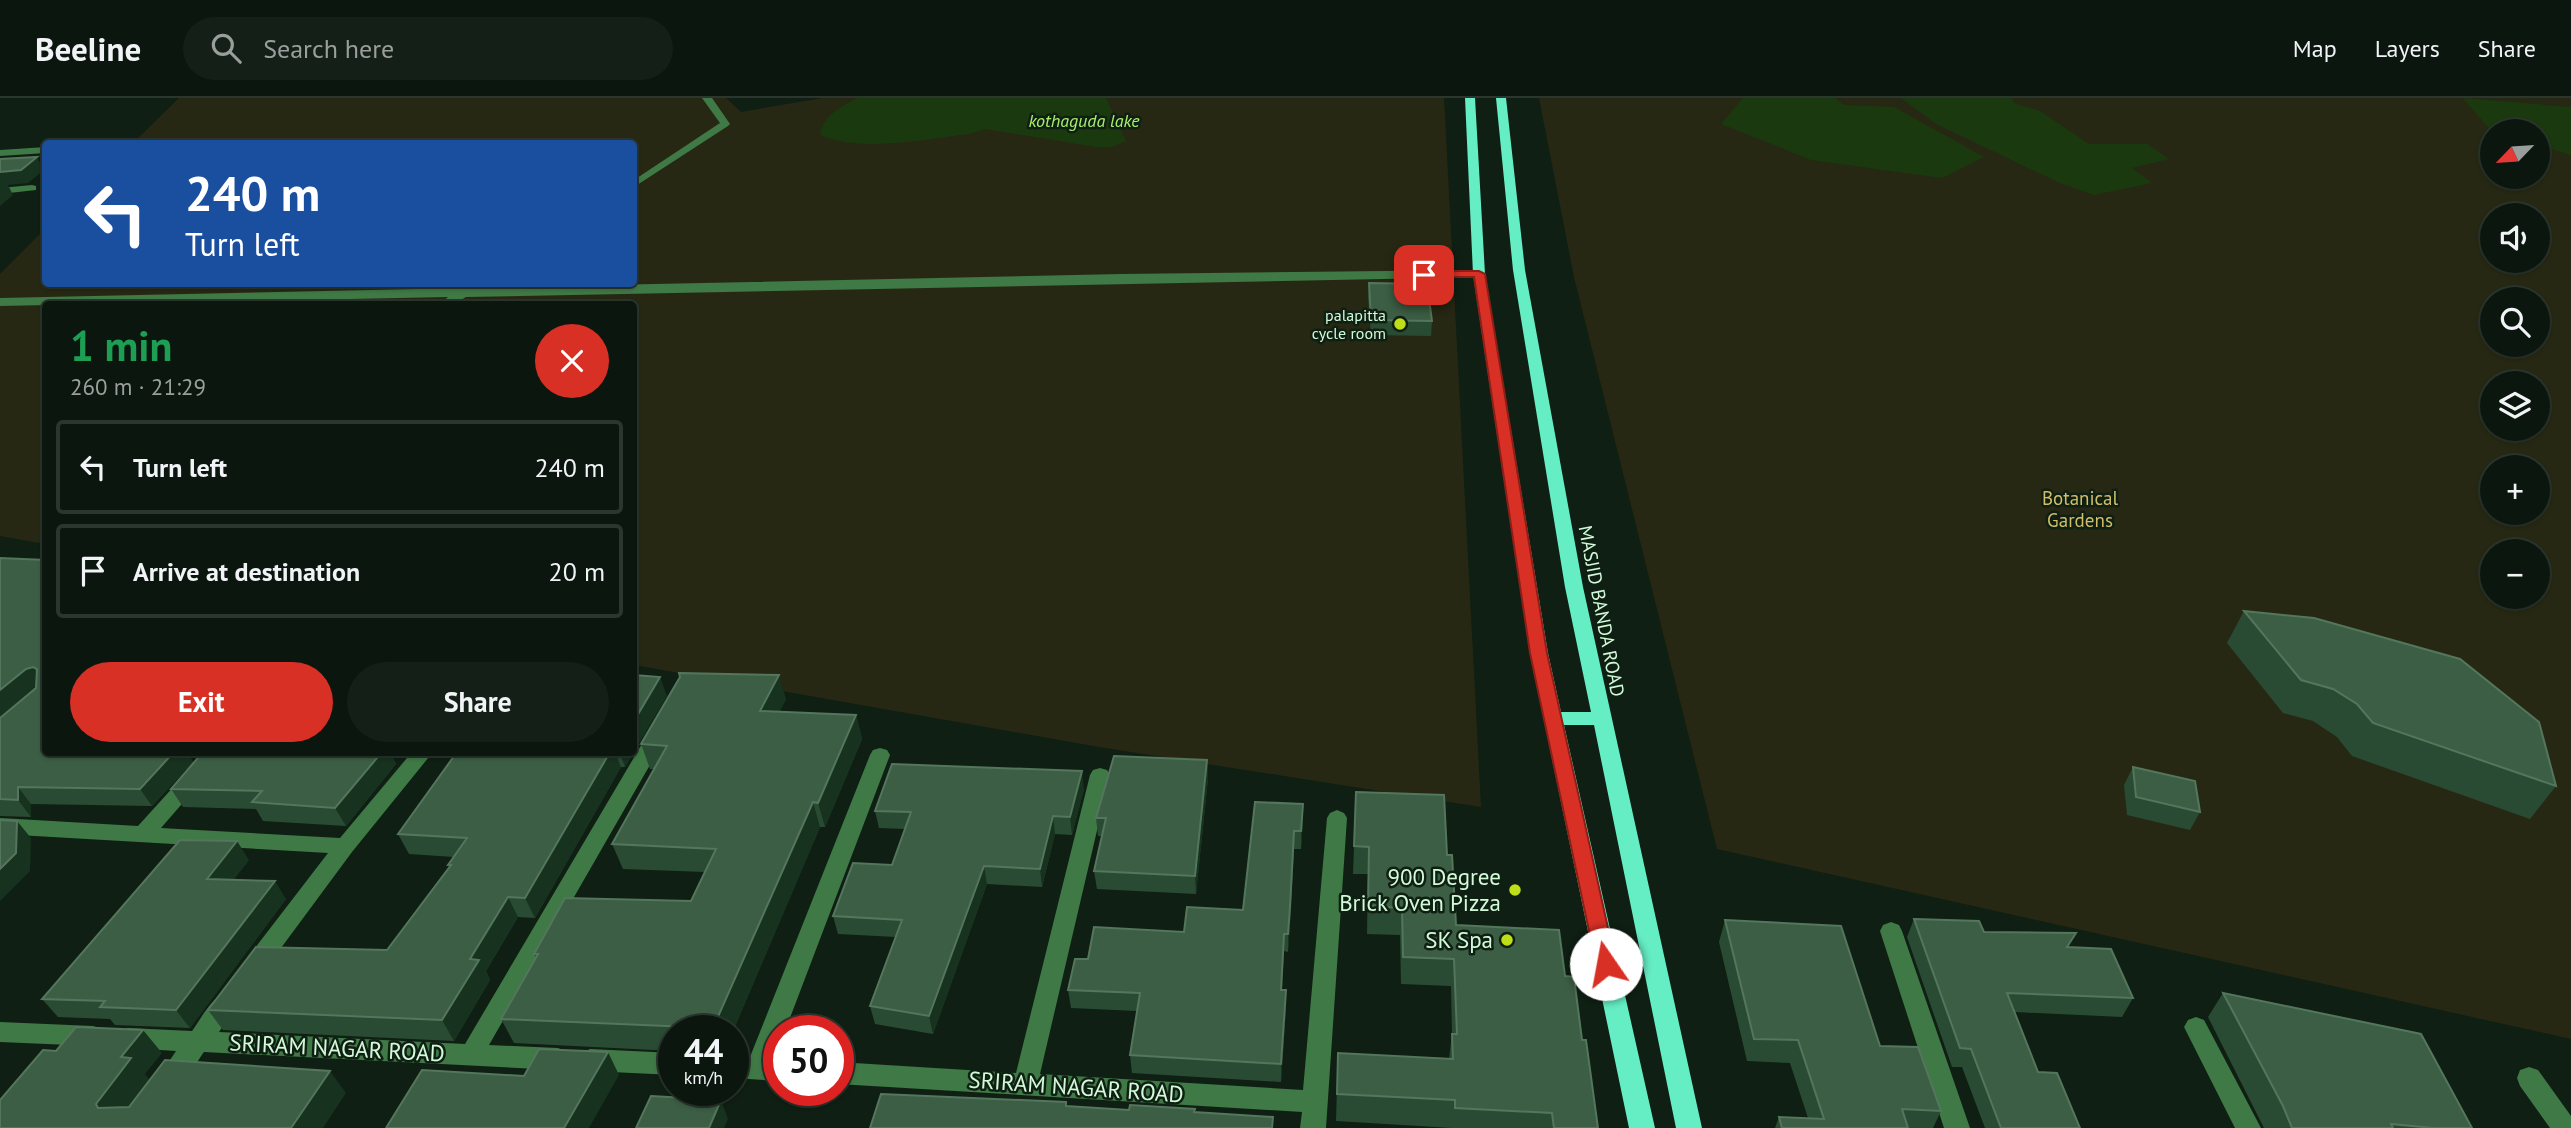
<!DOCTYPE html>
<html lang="en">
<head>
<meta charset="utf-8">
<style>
  :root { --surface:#0b170e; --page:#142017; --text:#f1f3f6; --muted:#9a9f9e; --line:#2b362e; --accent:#d93025 }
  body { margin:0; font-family:"PT Sans",sans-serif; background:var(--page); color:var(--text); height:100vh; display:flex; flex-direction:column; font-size:26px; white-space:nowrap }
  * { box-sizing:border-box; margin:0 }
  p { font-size:23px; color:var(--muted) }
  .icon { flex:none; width:38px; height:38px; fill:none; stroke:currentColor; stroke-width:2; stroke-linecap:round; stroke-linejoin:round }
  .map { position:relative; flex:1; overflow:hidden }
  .drawer { position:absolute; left:42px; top:203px; width:595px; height:455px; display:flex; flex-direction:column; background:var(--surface); border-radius:7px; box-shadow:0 2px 5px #0004,0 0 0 2px var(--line) }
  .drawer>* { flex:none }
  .guide { position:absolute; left:42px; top:42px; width:595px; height:147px; border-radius:7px; box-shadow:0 2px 5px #0004,0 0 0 2px var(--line); background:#1a4fa0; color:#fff; overflow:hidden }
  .needle { width:46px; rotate:245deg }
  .buttons { position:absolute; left:2480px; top:21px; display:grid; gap:14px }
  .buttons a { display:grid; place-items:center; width:70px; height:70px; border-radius:50%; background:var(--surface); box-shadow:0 2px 5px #0004,0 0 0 2px var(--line); font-size:35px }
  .speed { position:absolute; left:658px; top:917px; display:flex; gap:14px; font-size:35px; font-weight:700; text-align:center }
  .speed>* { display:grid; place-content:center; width:91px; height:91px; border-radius:50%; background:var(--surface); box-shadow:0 2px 5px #0004,0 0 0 2px var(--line); line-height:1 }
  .speed small { font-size:18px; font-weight:400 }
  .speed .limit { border:10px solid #d22; background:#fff; color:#111 }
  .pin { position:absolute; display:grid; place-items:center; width:60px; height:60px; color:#fff; margin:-30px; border-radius:14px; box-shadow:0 4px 10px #0006 }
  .me { position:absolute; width:77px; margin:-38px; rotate:348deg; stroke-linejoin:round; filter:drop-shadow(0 0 5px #0008) }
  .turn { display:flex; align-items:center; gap:24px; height:147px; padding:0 28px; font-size:32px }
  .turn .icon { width:91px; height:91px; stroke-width:2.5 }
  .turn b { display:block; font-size:49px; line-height:60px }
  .round { display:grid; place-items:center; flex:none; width:74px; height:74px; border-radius:37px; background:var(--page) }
  .headline { display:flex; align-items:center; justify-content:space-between; height:119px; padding:0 28px }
  h1 { font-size:42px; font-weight:800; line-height:52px; color:#1e9e55 }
  .action { display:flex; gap:14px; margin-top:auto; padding:14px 28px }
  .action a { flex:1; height:80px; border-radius:42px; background:var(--accent); color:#fff; font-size:28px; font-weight:800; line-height:80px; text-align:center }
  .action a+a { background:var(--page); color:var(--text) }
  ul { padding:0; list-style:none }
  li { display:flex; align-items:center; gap:21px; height:94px; margin:0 14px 10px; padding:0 14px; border:4px solid var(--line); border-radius:7px }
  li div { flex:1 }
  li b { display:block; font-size:26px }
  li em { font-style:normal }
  header { display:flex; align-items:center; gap:42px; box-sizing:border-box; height:98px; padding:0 35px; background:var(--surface); border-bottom:2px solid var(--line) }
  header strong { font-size:33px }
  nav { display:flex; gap:38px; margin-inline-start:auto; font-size:24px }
  .search { width:490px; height:63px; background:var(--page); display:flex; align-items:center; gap:18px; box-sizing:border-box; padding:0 24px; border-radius:38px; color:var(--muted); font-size:26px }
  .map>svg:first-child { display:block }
  .green { fill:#272813; fill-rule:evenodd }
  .water { fill:#1b390e }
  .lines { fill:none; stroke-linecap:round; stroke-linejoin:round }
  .minor { fill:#3f7945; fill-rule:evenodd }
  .major { fill:#65eec4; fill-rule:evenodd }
  .wall { fill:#2a4b33 }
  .shaded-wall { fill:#17321e }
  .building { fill:#3c5e44; stroke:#53765c; stroke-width:2 }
  .route { fill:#d93025; stroke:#8d1f18; stroke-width:2 }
  .poi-dot { fill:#bedf18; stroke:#0f1f13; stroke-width:2.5 }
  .labels { text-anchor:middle; stroke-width:5; stroke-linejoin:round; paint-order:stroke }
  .far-poi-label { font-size:16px; fill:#d2fad9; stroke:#0f1f13; text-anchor:end }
  .far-water-label { font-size:18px; font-style:italic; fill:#a9ef6b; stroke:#0f1f13 }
  .park-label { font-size:19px; fill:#d2be66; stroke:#0f1f13 }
  .street-label { font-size:19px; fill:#d2fad9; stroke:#0f1f13 }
  .near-poi-label { font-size:23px; fill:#d2fad9; stroke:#0f1f13; text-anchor:end }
  .near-street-label { font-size:23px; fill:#d2fad9; stroke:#0f1f13 }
</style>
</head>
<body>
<header>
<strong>Beeline</strong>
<div class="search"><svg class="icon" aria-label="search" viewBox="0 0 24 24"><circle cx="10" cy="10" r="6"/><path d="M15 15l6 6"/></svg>Search here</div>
<nav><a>Map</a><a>Layers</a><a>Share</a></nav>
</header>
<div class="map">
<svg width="2571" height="1030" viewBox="0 0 2571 1030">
  <rect width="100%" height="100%" fill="#0f1f13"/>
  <path class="green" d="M179,0H726L741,14L822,0H1444L1481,709L1099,649L634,567V206H46L45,446L0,438V176L45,131L46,186H634V46L133,45Z
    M1539,0H2571V941L1717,751L1574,179ZM2492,33H2538V79H2492ZM2492,117H2538V163H2492ZM2492,201H2538V247H2492ZM2492,285H2538V331H2492ZM2492,369H2538V415H2492ZM2492,453H2538V499H2492Z"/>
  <path class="water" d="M857,0H1106L1126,43L1112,49H1096L985,31L969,36C924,41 863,55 820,37C823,17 841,9 857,0Z
    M1743,0H1835L1844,7L1894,9L1984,59L1942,80L1811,62L1721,26Z
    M1901,0H2011L2016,6L2040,13L2089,46H2147L2169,61L2132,70L2152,85L2094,97L2060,85L1936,26Z
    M2463,0L2571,9V57L2538,47V33H2491Z"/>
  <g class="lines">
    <path class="minor" d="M702,0H712L730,26L728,28L634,89V82L720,25Z
      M46,49V55L0,58V52Z
      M32,87L36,88V92L0,96V90Z
      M1479,172L1483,173V179L466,199L454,206H440L448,199L0,208V200L1121,176Z
      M656,632L663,634L666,639L489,947L558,950L567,954L570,961L567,968L558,972L204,954C193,969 182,995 161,988L158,980L176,953L128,950L119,947L116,940L119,933L128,930L192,933C203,918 217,888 237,895L241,902L219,934L465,946L649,634Z
      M880,650L887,652L890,657L785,933H779V949L774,961H779V983L733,980V958L750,959L870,657L873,652Z
      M205,654H227L161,730L340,740L412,654H433L352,754L264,873L256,875L248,873L245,866L248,859L328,755L0,736V720L138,728Z
      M1100,670L1107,672L1110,677L1040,976L1303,992L1327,720L1330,715L1337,712L1344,715L1347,720L1326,1030H1300L1302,1014L838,986V964L1016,975L1090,677L1093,672Z
      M1891,824L1899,827L1902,833L1970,1030H1944L1880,833L1883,827Z
      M2196,919L2204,922L2261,1030H2235L2184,929L2188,922Z
      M0,924L93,928L102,931L105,938L102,945L93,948L0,944Z
      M590,951L674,955V977L590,973L581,969L578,962L581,955Z
      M2529,969L2538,972L2571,1018V1030H2550L2520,988L2517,980L2520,972Z"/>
    <path class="major" d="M1465,0H1475L1485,176L1548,555L1561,614H1591L1565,489L1513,172L1496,0H1506L1525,172L1583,489L1702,1030H1676L1594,627H1564L1655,1030H1629L1530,555L1473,176Z"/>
  </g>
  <path class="wall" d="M1369,185L1432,223L1431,238L1371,237L1368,199Z
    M0,460L46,462V654H187L193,664L152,708L31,706V719L0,718V620L36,590L0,620Z
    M2244,513L2556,688L2530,721L2352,658L2337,639L2313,623L2283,615L2227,545Z
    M667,598L625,669H621L535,820L518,819L486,873L490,882L454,943L223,932L208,912L387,852L450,769L448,767L454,759L409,756L398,736L457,654H634Z
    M786,601L779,614L856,617L862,641L825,729H820L733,933H674V953L514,945L501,921L536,860L534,856L691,803L705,774L623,771L612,746L654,671H650L641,646Z
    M203,654H390L396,666L346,728L263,723L256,711L183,709L171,691Z
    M1207,662L1208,680L1196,796L1097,791L1094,773L1102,738H1098L1096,720Z
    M2133,669L2200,714L2190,732L2127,717L2124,687Z
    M1084,691L1072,737L1055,736L1042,789L987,786L933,936L875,926L870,908L896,839L838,836L833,818L892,767L905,731L879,730L875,713Z
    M1356,694L1447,757L1456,827L1565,878L1582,942L1598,1030H1452L1336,1023L1338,955L1449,961L1452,936L1451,888L1401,886L1400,837L1367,836L1368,776H1353Z
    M1255,704L1303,723L1301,751H1294L1290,827L1288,854L1284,853L1282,892L1286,910L1281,984L1132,975L1130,957L1137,913L1071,910L1068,892L1088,861L1184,834L1243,812Z
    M249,762L233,782L286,801L190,930L115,927L110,921L58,919L42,901Z
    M1914,821L2068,849L2133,900L2122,919L2015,914L2038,974L2080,1030H1985L1962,969H1952L1907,839Z
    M1725,822L1880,948L1941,1013L1933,1030H1775L1779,1019L1808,1020L1790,965L1747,963L1719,844Z
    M2223,895L2472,1030H2264L2208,919Z"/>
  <path class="shaded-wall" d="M37,59L44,72L28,85L8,87L13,97L0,108V74Z
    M33,569L45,585L38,587L0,620V592L26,571Z
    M779,577L786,601L768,637L760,613Z
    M660,579L667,598L625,669L619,654H634V623Z
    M856,617L862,641L825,729L818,705Z
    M164,654H187L193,664L152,708L140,691Z
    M382,654H390L396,666L346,728L335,710Z
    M610,654H615L621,669L535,820L525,800Z
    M1207,662L1208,680L1196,796L1195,778Z
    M1082,673L1084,691L1072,737L1070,719Z
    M18,689L31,706V719L18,702Z
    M813,704L820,729L733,933H715L713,930Z
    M1303,706V723L1301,751V733Z
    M1053,718L1055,736L1042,789L1040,771Z
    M17,723L31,740L30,773L0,803V771Z
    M1294,733L1290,827L1288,854V836Z
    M237,743L249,762L219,799L207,781Z
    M984,768L987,786L933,936L929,918Z
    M275,783L286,801L190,930L176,912Z
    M508,799L518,819L486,873L490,882L454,943L442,922L470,861Z
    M1284,836V853L1281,909V892Z
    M1286,892V910L1281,984V966Z
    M143,932L162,955L145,976L150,982L117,1030L98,1010L96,1006L121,959Z
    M608,954L619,977L589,1030H564Z
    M330,973L346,995L323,1030H291Z
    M721,1002L728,1021L724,1030H709Z"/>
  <path class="building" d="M37,59L21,72L0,74V61Z
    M1369,185L1427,186L1432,223L1371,222Z
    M0,460L46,462V469L44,470H46V654H174L140,691L18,689V702L0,701V620L36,590L37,571L33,569L26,571L0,592Z
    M2244,513L2314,520L2460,561L2539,624L2556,688L2373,625L2357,606L2333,591L2301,582Z
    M679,575L779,577L760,613L856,617L818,705L813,704L713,930L501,921L538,856H534L565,800L691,803L716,751L612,746L667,648L641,646L680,579Z
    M634,577L660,579L634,623Z
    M203,654H382L335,710L252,704L262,693L171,691Z
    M457,654H610L525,800L508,799L470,861L479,862L442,922L208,912L256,849L387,852L451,767H448L467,740L398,736Z
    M1114,658L1207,662L1195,778L1094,773L1106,720H1096Z
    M892,666L1082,673L1070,719L1053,718L1040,771L984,768L929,918L870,908L902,822L833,818L853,765L892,767L911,714L875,713Z
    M2133,669L2195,683L2200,714L2136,699Z
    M1356,694L1444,697L1447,757H1452L1456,827L1559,832L1565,878L1574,879L1582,942H1586L1598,1030H1554L1552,1015L1455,1010V1002L1337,996L1338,955L1453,961L1452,936H1457L1454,861L1403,859L1402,810L1368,808L1369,749L1354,748Z
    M1255,704L1303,706L1301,733H1294L1290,809L1288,836H1284L1281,892H1286L1281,966L1130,957L1140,895L1068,892L1075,861H1088L1094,829L1184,834L1187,809L1243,812Z
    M0,722L17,723L16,755L0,771Z
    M180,742L237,743L207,781L275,783L176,912L100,909L105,903L42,901Z
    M1914,821L1979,823L1984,834L2076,835L2067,849L2111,851L2133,900L2007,895L2038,974L2057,975L2080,1030H2001L1971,951L1960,950Z
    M1725,822L1841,828L1880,948L1918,949L1941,1013L1902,1011L1908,1030H1782L1779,1019L1824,1021L1798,942L1754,941Z
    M2223,895L2421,936L2472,1030H2433L2391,1026L2393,1030H2292L2283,1008Z
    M76,929L143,932L121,959L131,960L96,1006L98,1010L129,1009L165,962L330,973L291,1030H0V1002L43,952L56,953Z
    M539,951L608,954L564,1030H386L422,972L524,978Z
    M881,996L1066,1004V1008L1129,1012L1130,1007L1195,1011L1194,1014L1273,1019L1272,1030H870Z
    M651,998L721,1002L709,1030H636Z"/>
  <path class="route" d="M1424,173H1479L1485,176L1547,555L1616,866L1613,872L1606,875L1599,872L1596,866L1530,555L1474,179H1420V174Z"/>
  <g class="poi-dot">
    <circle cx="1400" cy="226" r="7"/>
    <circle cx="1515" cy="792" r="7"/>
    <circle cx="1507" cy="842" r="7"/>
  </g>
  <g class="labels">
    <g class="far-poi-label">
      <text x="1386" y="223">palapitta<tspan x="1386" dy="18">cycle room</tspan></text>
    </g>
    <g class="far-water-label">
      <text x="1084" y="29">kothaguda lake</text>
    </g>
    <g class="park-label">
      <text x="2080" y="407">Botanical<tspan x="2080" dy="22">Gardens</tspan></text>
    </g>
    <g class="street-label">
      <text transform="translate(1602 513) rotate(79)" y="7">MASJID BANDA ROAD</text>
    </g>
    <g class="near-poi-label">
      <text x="1501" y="787">900 Degree<tspan x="1501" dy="26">Brick Oven Pizza</tspan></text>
      <text x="1493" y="850">SK Spa</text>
    </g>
    <g class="near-street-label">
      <text transform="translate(337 950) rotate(3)" y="8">SRIRAM NAGAR ROAD</text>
      <text transform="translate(1076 989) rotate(4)" y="8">SRIRAM NAGAR ROAD</text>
    </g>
  </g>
</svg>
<div class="buttons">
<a><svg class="needle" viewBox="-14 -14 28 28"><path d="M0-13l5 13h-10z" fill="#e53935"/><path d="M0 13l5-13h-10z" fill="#9a9f9e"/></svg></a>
<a><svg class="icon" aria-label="sound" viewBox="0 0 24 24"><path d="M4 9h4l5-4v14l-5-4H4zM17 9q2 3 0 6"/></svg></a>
<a><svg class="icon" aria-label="search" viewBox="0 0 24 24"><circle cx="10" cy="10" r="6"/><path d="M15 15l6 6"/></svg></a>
<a><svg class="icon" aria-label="layers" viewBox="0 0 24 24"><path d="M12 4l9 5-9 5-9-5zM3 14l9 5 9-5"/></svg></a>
<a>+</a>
<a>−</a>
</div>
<div class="speed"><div>44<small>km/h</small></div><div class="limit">50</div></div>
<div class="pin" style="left:1424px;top:177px;background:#d93025"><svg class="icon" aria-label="arrive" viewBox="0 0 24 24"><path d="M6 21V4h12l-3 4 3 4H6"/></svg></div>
<svg class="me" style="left:1606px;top:866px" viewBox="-20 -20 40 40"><circle r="19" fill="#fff"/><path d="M0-13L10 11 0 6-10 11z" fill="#d93025"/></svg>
<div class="guide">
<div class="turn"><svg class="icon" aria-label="left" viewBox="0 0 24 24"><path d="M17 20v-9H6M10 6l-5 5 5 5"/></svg><div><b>240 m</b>Turn left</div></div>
</div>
<section class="drawer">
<div class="headline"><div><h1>1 min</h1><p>260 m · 21:29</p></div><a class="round" style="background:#d93025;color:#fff"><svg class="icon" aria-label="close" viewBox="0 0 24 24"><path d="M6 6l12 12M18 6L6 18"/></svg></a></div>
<ul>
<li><svg class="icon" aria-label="left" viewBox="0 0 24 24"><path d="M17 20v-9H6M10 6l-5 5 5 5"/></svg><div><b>Turn left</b></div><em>240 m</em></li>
<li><svg class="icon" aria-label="arrive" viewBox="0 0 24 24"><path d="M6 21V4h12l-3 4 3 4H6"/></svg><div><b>Arrive at destination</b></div><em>20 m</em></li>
</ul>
<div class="action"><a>Exit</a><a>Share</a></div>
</section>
</div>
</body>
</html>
